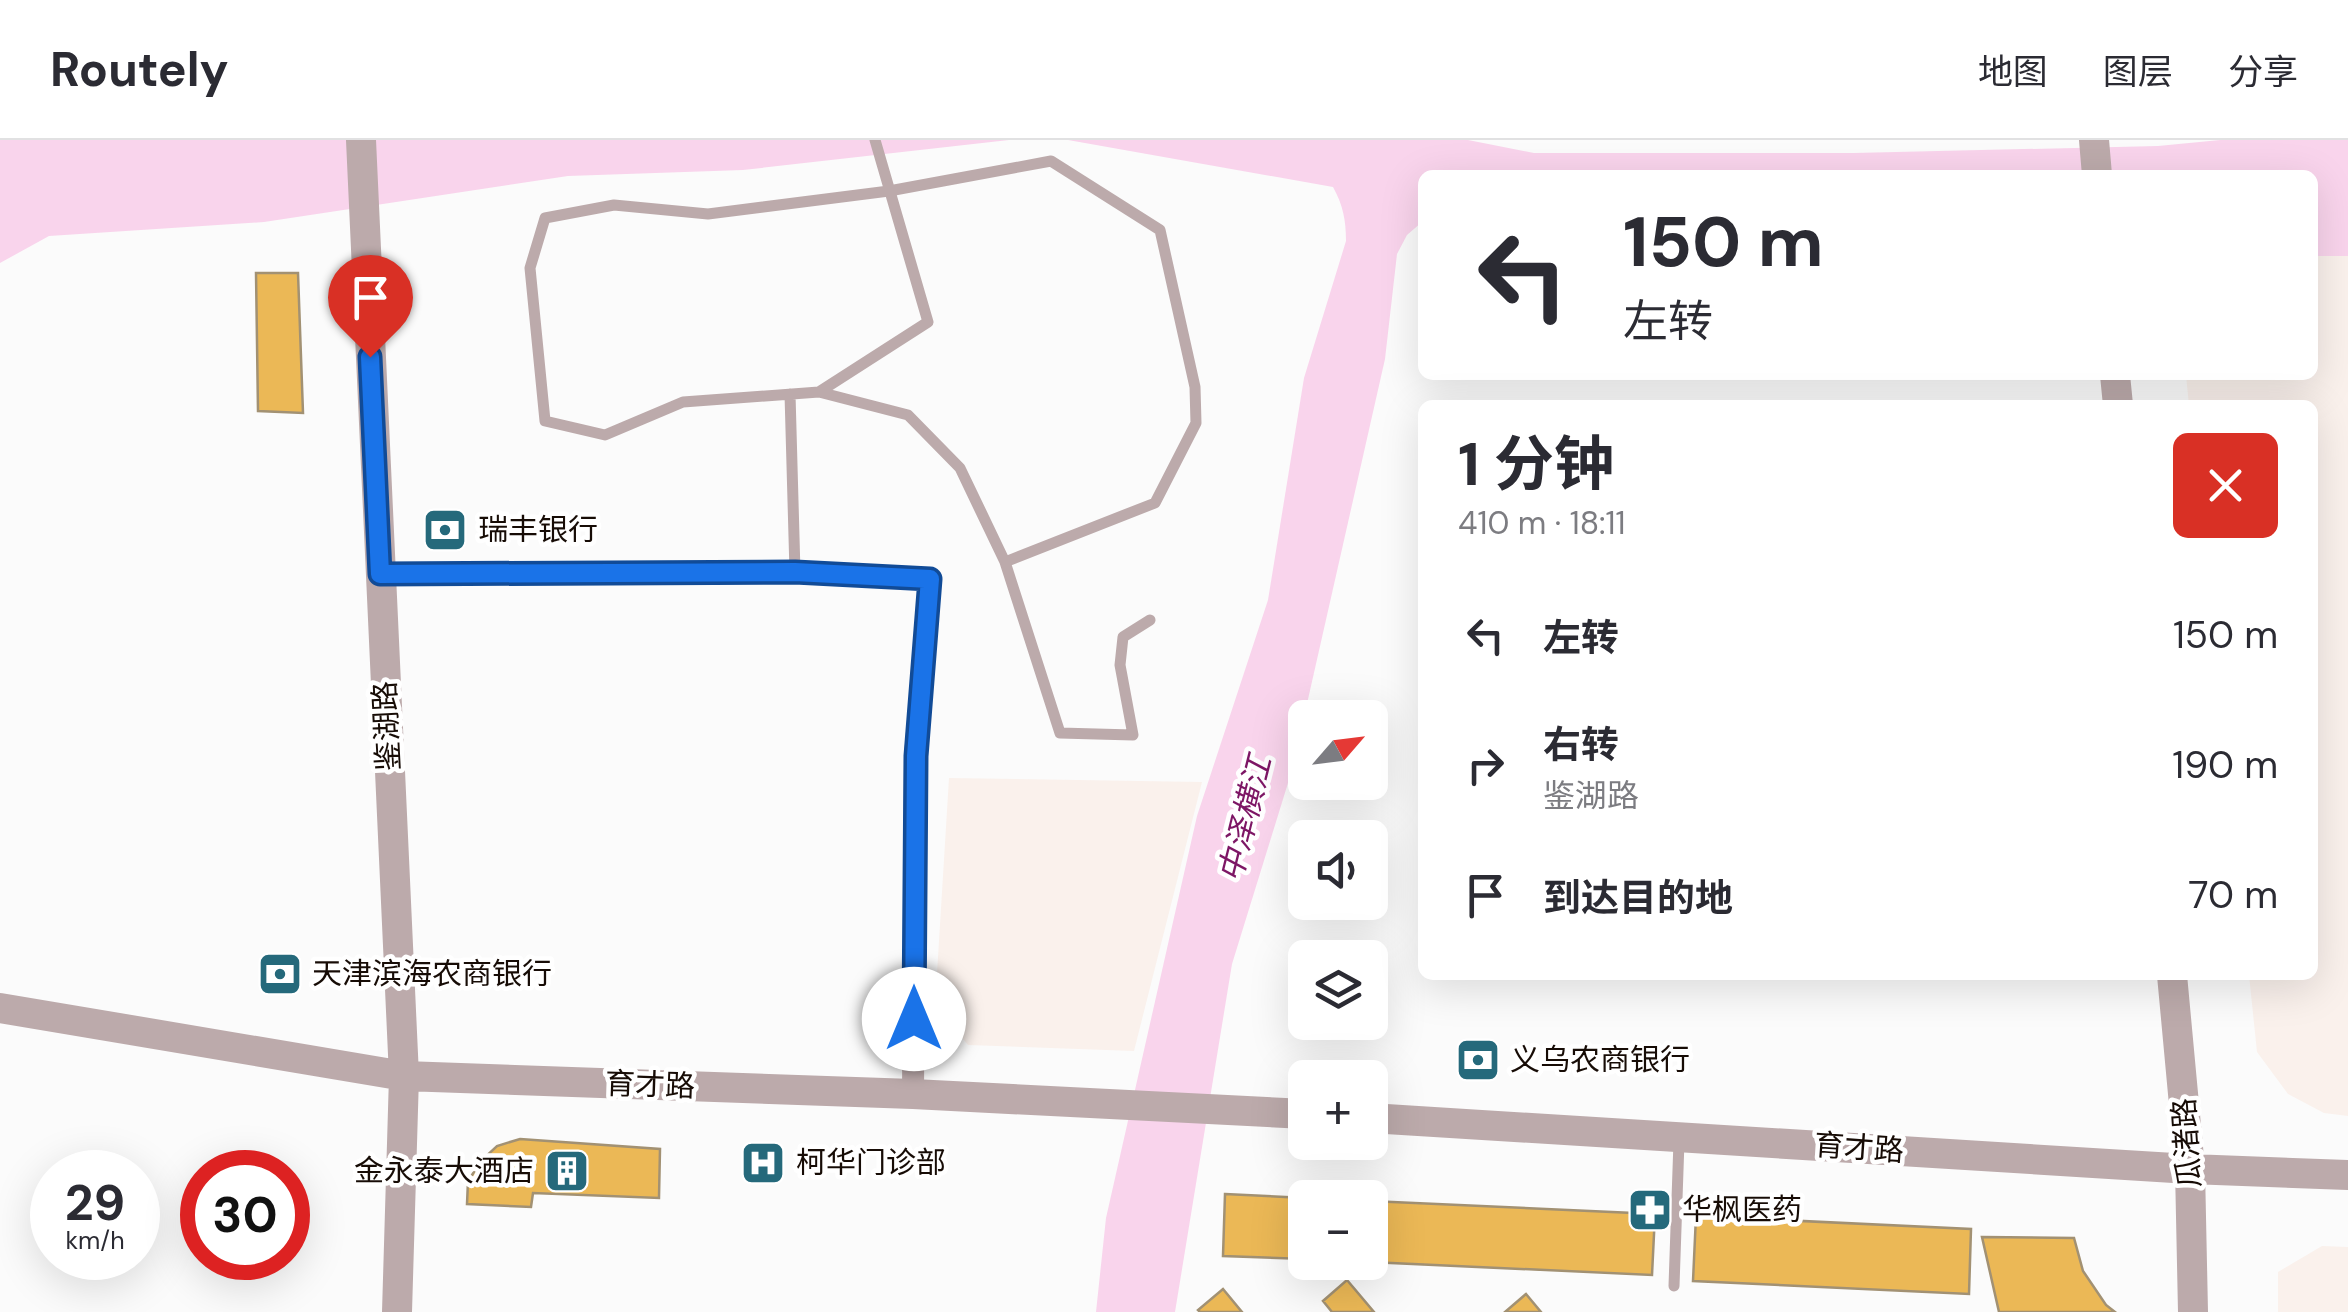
<!DOCTYPE html>
<html lang="zh">
<head>
<meta charset="utf-8">
<style>
  :root { --surface:#fff; --page:#f7f7f7; --text:#2b2b33; --muted:#7c7c81; --line:#e1e1e2 }
  body { margin:0; font-family:"DM Sans","Noto Sans SC",sans-serif; background:var(--page); color:var(--text); height:100vh; display:flex; flex-direction:column; font-size:38px; white-space:nowrap }
  * { box-sizing:border-box; margin:0 }
  p { font-size:32px; color:var(--muted) }
  .icon { flex:none; width:55px; height:55px; fill:none; stroke:currentColor; stroke-width:2; stroke-linecap:round; stroke-linejoin:round }
  .map { position:relative; flex:1; overflow:hidden }
  .drawer { position:absolute; left:1418px; top:260px; width:900px; height:580px; display:flex; flex-direction:column; background:var(--surface); border-radius:15px; box-shadow:0 10px 40px #0002 }
  .drawer>* { flex:none }
  .guide { position:absolute; left:1418px; top:30px; width:900px; height:210px; border-radius:15px; box-shadow:0 10px 40px #0002; background:#fff; color:var(--text); overflow:hidden }
  .needle { width:65px; rotate:62deg }
  .fabs { position:absolute; left:1288px; top:560px; display:grid; gap:20px }
  .fabs a { display:grid; place-items:center; width:100px; height:100px; border-radius:15px; background:var(--surface); box-shadow:0 10px 40px #0002; font-size:50px }
  .speed { position:absolute; left:30px; top:1010px; display:flex; gap:20px; font-size:50px; font-weight:700; text-align:center }
  .speed>* { display:grid; place-content:center; width:130px; height:130px; border-radius:50%; background:var(--surface); box-shadow:0 10px 40px #0002; line-height:1 }
  .speed small { font-size:25px; font-weight:400 }
  .speed .limit { border:15px solid #d22; background:#fff; color:#111 }
  .pin { position:absolute; display:grid; place-items:center; width:85px; height:85px; color:#fff; margin:-102px -42px; border-radius:50% 50% 50% 0; rotate:-45deg; box-shadow:0 0 10px #0007 }
  .pin .icon { rotate:45deg }
  .me { position:absolute; width:110px; margin:-55px; rotate:0deg; stroke-linejoin:round; filter:drop-shadow(0 0 8px #0008) }
  .turn { display:flex; align-items:center; gap:35px; height:210px; padding:0 40px; font-size:45px }
  .turn .icon { width:130px; height:130px; stroke-width:2.5 }
  .turn b { display:block; font-size:70px; line-height:85px }
  .round { display:grid; place-items:center; flex:none; width:105px; height:105px; border-radius:15px; background:var(--page) }
  .head { display:flex; align-items:center; justify-content:space-between; height:170px; padding:0 40px }
  h1 { font-size:60px; font-weight:700; line-height:75px }
  ul { padding:0; list-style:none }
  li { display:flex; align-items:center; gap:30px; height:130px; padding:0 40px }
  li div { flex:1 }
  li b { display:block; font-size:38px }
  li em { font-style:normal }
  header { display:flex; align-items:center; gap:60px; box-sizing:border-box; height:140px; padding:0 50px; background:var(--surface); border-bottom:2px solid var(--line) }
  header strong { font-size:48px }
  nav { display:flex; gap:55px; margin-inline-start:auto; font-size:35px }
  .map>svg:first-child { display:block }
  .built { fill:#faf1ec }
  .water { fill:#f9d4ec }
  .building { fill:#ebb856; stroke:#a29173; stroke-width:2.5 }
  .lines { fill:none; stroke-linecap:round; stroke-linejoin:round }
  .service { stroke:#bcaaab; stroke-width:11 }
  .minor { stroke:#bcaaab; stroke-width:22 }
  .tertiary { stroke:#bcaaab; stroke-width:30 }
  .route-casing { stroke:#114b97; stroke-width:25 }
  .route { stroke:#1a73e8; stroke-width:18 }
  .labels { text-anchor:middle; stroke-width:9; stroke-linejoin:round; paint-order:stroke }
  .poi-label { font-size:30px; fill:#170c06; stroke:#fff; text-anchor:start }
  .street-label { font-size:30px; fill:#170c06; stroke:#fff }
  .water-label { font-size:32px; font-style:italic; fill:#7d1665; stroke:#fff }
</style>
</head>
<body>
<header>
<strong>Routely</strong>
<nav><a>地图</a><a>图层</a><a>分享</a></nav>
</header>
<div class="map">
<svg width="2348" height="1172" viewBox="0 0 2348 1172">
  <rect width="100%" height="100%" fill="#fbfbfb"/>
  <path class="built" d="M2313,116H2348V976L2324,973L2288,954L2257,912L2249,835H2312V265H2189L2186,235H2312Z
    M949,638L1202,642L1134,911L968,905L935,866Z
    M2322,1106L2348,1107V1172H2278V1132Z"/>
  <path class="water" d="M0,0H1009L743,30L568,36L264,82L49,96L0,123Z
    M1068,0H1468L1534,13H1853L2158,6L2220,0H2348V116H2313L2312,35H1422V82L1407,95L1397,114L1385,219L1292,630L1232,824L1175,1172H1096L1106,1078L1197,676L1268,460L1304,238L1346,101C1346,80 1343,65 1333,47Z"/>
  <path class="building" d="M256,133H298L303,273L258,271Z
    M520,999L660,1009L659,1058L533,1053L531,1067L467,1064L468,1041L482,1020L497,1006Z
    M1225,1054L1305,1058V1119L1223,1116Z
    M1370,1061L1655,1074L1652,1135L1370,1122Z
    M1696,1076L1971,1089L1969,1154L1693,1141Z
    M1982,1097L2074,1098L2083,1131L2106,1165L2115,1172H1999Z
    M1347,1140L1374,1172H1332L1323,1161Z
    M1223,1149L1242,1172H1200L1198,1170Z
    M1526,1154L1541,1172H1505Z"/>
  <g class="lines">
    <path class="service" d="M819,252L928,182L875,0
      M790,254L795,432
      M1005,422L1155,363L1196,283L1195,247L1160,90L1051,21L889,51L708,74L614,65L545,78L530,128L545,281L605,295L683,262L819,252L908,275L960,328L1005,422L1060,593L1133,595L1120,525L1123,497L1150,480
      M1674,1146L1679,1001"/>
    <path class="minor" d="M380,434L795,432L930,439L915,616L913,954"/>
    <path class="tertiary" d="M361,0L404,936L397,1172
      M2094,0L2097,35
      M2115,235L2118,265
      M2172,835L2190,1029L2193,1172
      M0,868L404,936L913,954L1305,974
      M1370,978L2190,1029L2348,1035"/>
  </g>
  <g class="lines">
    <defs>
      <path id="route" d="M370,217L380,434L795,432L930,439L916,616L914,879"/>
    </defs>
    <use href="#route" class="route-casing"/>
    <use href="#route" class="route"/>
  </g>
  <defs>
    <symbol id="bank-square" viewBox="-11 -11 22 22"><rect x="-9" y="-9" width="18" height="18" rx="4" fill="#25697b" stroke="#fff"/><path d="M-6-4H6V4H-6ZM0-2.3a2.3 2.3 0 1 0 0 4.6a2.3 2.3 0 1 0 0-4.6Z" fill="#fff"/></symbol>
    <symbol id="hospital-square" viewBox="-11 -11 22 22"><rect x="-9" y="-9" width="18" height="18" rx="4" fill="#25697b" stroke="#fff"/><path d="M-5-5h3v3.5h4V-5h3V5h-3V1.5h-4V5h-3Z" fill="#fff"/></symbol>
    <symbol id="building-square" viewBox="-11 -11 22 22"><rect x="-9" y="-9" width="18" height="18" rx="4" fill="#25697b" stroke="#fff"/><path d="M-4-6H4V6H1V3H-1V6H-4ZM-2.5-4.3h1.7v1.8h-1.7ZM.8-4.3h1.7v1.8H.8ZM-2.5-1h1.7V.8h-1.7ZM.8-1h1.7V.8H.8Z" fill="#fff"/></symbol>
    <symbol id="pharmacy-square" viewBox="-11 -11 22 22"><rect x="-9" y="-9" width="18" height="18" rx="4" fill="#25697b" stroke="#fff"/><path d="M-2-6h4v4h4v4h-4v4h-4v-4h-4v-4h4Z" fill="#fff"/></symbol>
  </defs>
  <g fill-rule="evenodd">
    <use href="#bank-square" x="420" y="365" width="50" height="50"/>
    <use href="#bank-square" x="255" y="809" width="50" height="50"/>
    <use href="#bank-square" x="1453" y="895" width="50" height="50"/>
    <use href="#hospital-square" x="738" y="998" width="50" height="50"/>
    <use href="#building-square" x="542" y="1006" width="50" height="50"/>
    <use href="#pharmacy-square" x="1625" y="1045" width="50" height="50"/>
  </g>
  <g class="labels">
    <g class="poi-label">
      <text x="478" y="400">瑞丰银行</text>
      <text x="312" y="844">天津滨海农商银行</text>
      <text x="1510" y="930">义乌农商银行</text>
      <text x="796" y="1033">柯华门诊部</text>
      <text x="534" y="1041" text-anchor="end">金永泰大酒店</text>
      <text x="1682" y="1080">华枫医药</text>
    </g>
    <g class="street-label">
      <text transform="translate(387 586) rotate(-93)" y="10">鉴湖路</text>
      <text transform="translate(650 945) rotate(2)" y="10">育才路</text>
      <text transform="translate(2187 1003) rotate(-94)" y="10">瓜渚路</text>
      <text transform="translate(1859 1008) rotate(4)" y="10">育才路</text>
    </g>
    <g class="water-label">
      <text transform="translate(1245 679) rotate(-76)" y="11">中泽横江</text>
    </g>
  </g>
</svg>
<div class="fabs">
<a><svg class="needle" viewBox="-14 -14 28 28"><path d="M0-13l5 13h-10z" fill="#e53935"/><path d="M0 13l5-13h-10z" fill="#7c7c81"/></svg></a>
<a><svg class="icon" aria-label="sound" viewBox="0 0 24 24"><path d="M4 9h4l5-4v14l-5-4H4zM17 9q2 3 0 6"/></svg></a>
<a><svg class="icon" aria-label="layers" viewBox="0 0 24 24"><path d="M12 4l9 5-9 5-9-5zM3 14l9 5 9-5"/></svg></a>
<a>+</a>
<a>−</a>
</div>
<div class="speed"><div>29<small>km/h</small></div><div class="limit">30</div></div>
<div class="pin" style="left:370px;top:217px;background:#d93025"><svg class="icon" aria-label="arrive" viewBox="0 0 24 24"><path d="M6 21V4h12l-3 4 3 4H6"/></svg></div>
<svg class="me" style="left:914px;top:879px" viewBox="-20 -20 40 40"><circle r="19" fill="#fff"/><path d="M0-13L10 11 0 6-10 11z" fill="#1a73e8"/></svg>
<div class="guide">
<div class="turn"><svg class="icon" aria-label="left" viewBox="0 0 24 24"><path d="M17 20v-9H6M10 6l-5 5 5 5"/></svg><div><b>150 m</b>左转</div></div>
</div>
<section class="drawer">
<div class="head"><div><h1>1 分钟</h1><p>410 m · 18:11</p></div><a class="round" style="background:#d93025;color:#fff"><svg class="icon" aria-label="close" viewBox="0 0 24 24"><path d="M6 6l12 12M18 6L6 18"/></svg></a></div>
<ul>
<li><svg class="icon" aria-label="left" viewBox="0 0 24 24"><path d="M17 20v-9H6M10 6l-5 5 5 5"/></svg><div><b>左转</b></div><em>150 m</em></li>
<li><svg class="icon" aria-label="right" viewBox="0 0 24 24"><path d="M7 20v-9h11M14 6l5 5-5 5"/></svg><div><b>右转</b><p>鉴湖路</p></div><em>190 m</em></li>
<li><svg class="icon" aria-label="arrive" viewBox="0 0 24 24"><path d="M6 21V4h12l-3 4 3 4H6"/></svg><div><b>到达目的地</b></div><em>70 m</em></li>
</ul>
</section>
</div>
</body>
</html>
